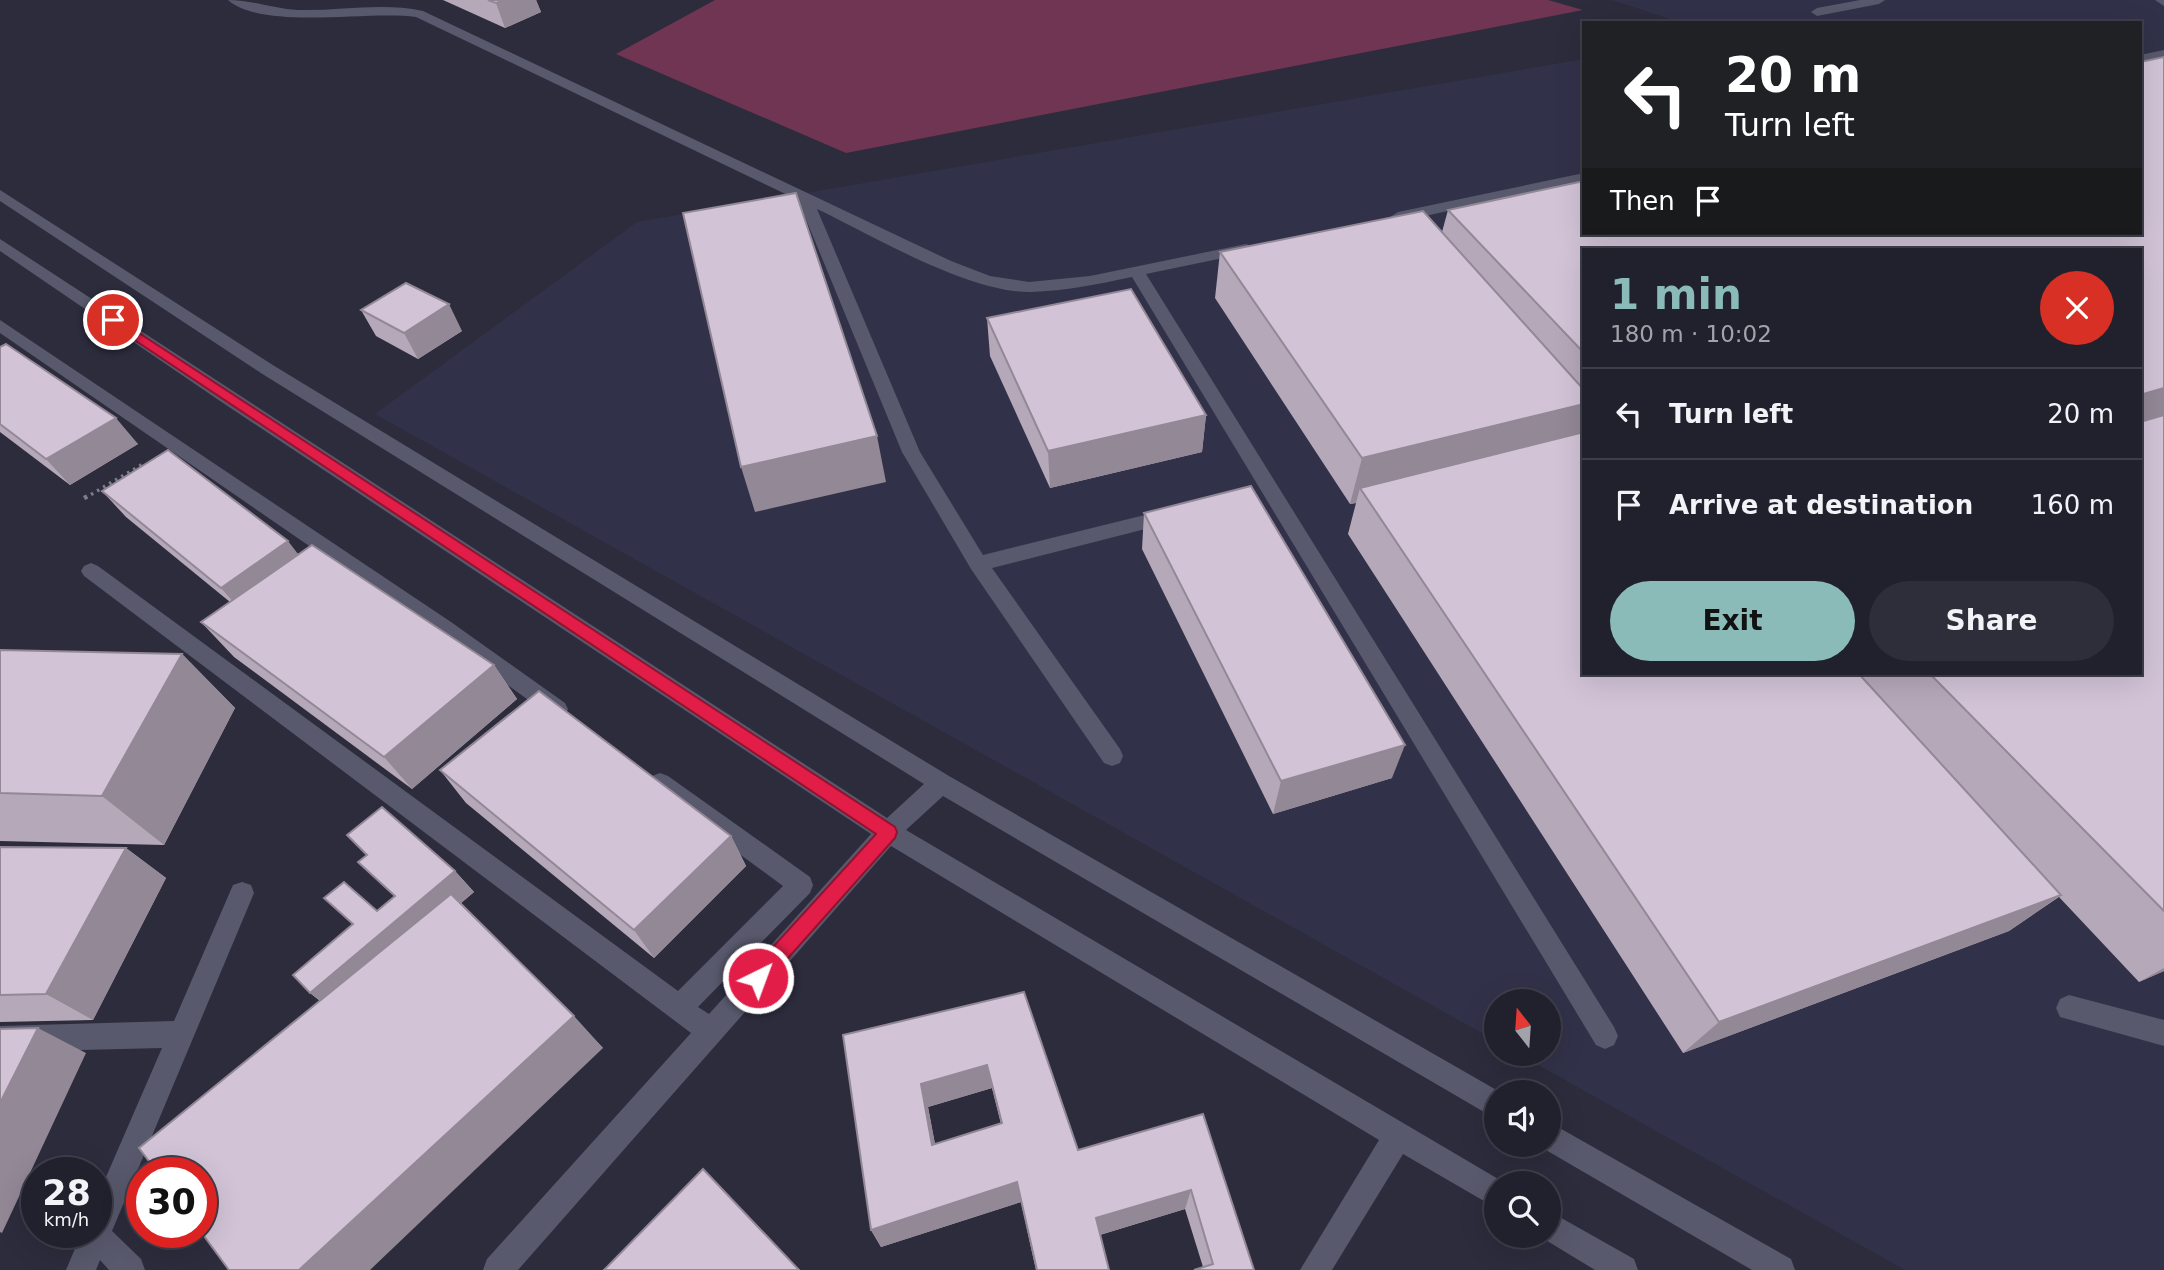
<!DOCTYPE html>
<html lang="en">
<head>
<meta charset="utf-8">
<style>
  :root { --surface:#21212e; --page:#2d2e3a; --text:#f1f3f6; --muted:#a2a3aa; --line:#3e3e4a; --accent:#8bbbb9 }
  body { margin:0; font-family:"DejaVu Sans",sans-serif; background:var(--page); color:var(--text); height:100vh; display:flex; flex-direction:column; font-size:26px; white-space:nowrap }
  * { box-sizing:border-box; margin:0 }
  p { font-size:23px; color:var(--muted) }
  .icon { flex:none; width:38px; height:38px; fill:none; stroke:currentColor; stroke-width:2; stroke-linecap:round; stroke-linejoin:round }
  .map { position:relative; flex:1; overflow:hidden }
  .side { position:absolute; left:1582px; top:248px; width:560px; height:427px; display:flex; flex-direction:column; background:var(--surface); border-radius:0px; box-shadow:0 7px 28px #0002,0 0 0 2px var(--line) }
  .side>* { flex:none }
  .top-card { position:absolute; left:1582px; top:21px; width:560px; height:214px; border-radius:0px; box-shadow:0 7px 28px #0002,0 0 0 2px var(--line); background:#202124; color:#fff; overflow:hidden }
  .needle { width:46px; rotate:343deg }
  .tools { position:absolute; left:1484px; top:989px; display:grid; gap:14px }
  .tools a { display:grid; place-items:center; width:77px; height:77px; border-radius:50%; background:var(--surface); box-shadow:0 7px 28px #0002,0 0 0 2px var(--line); font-size:35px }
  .speed { position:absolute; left:21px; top:1157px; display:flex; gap:14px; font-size:35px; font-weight:700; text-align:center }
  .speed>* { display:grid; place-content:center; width:91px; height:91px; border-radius:50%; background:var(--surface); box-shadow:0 7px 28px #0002,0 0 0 2px var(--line); line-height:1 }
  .speed small { font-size:18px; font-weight:400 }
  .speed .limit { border:10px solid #d22; background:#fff; color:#111 }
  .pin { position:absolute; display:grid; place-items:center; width:60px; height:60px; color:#fff; margin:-30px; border:4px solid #fff; border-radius:50%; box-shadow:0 2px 7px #0007 }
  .me { position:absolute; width:77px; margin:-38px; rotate:42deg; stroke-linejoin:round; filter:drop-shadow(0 0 5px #0008) }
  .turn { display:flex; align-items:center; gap:24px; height:147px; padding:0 28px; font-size:32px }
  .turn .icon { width:91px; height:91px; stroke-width:2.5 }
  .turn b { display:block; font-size:49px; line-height:60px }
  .then { display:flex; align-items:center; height:66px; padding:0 28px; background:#0003; gap:14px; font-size:26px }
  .round { display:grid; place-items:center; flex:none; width:74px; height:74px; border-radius:37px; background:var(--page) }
  .summary { display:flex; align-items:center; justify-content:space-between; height:119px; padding:0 28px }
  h1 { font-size:42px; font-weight:600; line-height:52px; color:var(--accent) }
  .button { display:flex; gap:14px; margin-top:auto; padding:14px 28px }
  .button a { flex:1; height:80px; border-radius:42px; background:var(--accent); color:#111; font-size:28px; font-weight:600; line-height:80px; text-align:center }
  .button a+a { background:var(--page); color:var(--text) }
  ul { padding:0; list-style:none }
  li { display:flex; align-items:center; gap:21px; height:91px; padding:0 28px; border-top:2px solid var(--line) }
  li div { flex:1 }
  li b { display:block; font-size:26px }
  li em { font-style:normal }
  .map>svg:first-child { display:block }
  .built { fill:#313149; fill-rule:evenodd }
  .green { fill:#703552 }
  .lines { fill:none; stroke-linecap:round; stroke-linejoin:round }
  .path-far1 { stroke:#7c7d8b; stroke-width:3.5; stroke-dasharray:2.5 4.5; stroke-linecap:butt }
  .path { stroke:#7c7d8b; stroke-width:4.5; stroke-dasharray:3.5 5; stroke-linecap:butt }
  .minor { fill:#58596c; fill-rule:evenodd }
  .wall { fill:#b5a8b9; fill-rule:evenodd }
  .shaded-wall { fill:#938896 }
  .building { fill:#d2c3d7; stroke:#938896; stroke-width:2; fill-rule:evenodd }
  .route { fill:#e11d48; stroke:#92132f; stroke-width:2 }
</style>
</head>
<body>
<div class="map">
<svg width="2164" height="1270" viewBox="0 0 2164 1270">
  <rect width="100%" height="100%" fill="#2c2c3d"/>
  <path class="built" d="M1612,0H2164V1270H1905L1518,1054H1549V1001H1496V1041L375,414L637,222L1584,59V233H2140V23H1682ZM1584,250H2140V674H1584Z"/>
  <path class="green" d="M715,0H1548L1583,10L846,153L616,54Z"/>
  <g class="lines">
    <path class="path-far1" d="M85,498L143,464"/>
    <path class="path" d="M84,498L88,496"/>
    <path class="minor" d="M228,0C252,0 274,9 298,10C340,11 382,2 423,11L951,261L990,276L1029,282L1090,276L1246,244L1252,246L1254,249L1252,252L1146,274L1614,1027L1618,1036L1614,1045L1605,1049L1596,1045L1132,277C1099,284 1065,291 1031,292C968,293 874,236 817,209L920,452L983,555L1169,509L1176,511L1179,516L1176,521L1169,523L992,568L1120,749L1123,756L1120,763L1112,766L1104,763L971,569L902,452L798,200L416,17C367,10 264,31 228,0Z
      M1860,0H1885L1879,4L1817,16L1811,12L1817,8Z
      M2155,0H2164V6Z
      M2164,50V58L2140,63V55Z
      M1584,173V181L1398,222L1390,217L1398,212Z
      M0,190L276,367L949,776L1500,1092H1496V1119L943,796L906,830L1505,1183H1496V1208L1403,1154L1332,1270H1300L1379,1140L891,846L518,1270H483L487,1259L691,1033L84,576L81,571L84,566L91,563L98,566L678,991L783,886L652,790L648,783L652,776L660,773L668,776L810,877L813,885L810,893L698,1007L709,1014L871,834L220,401L0,251V239L887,818L924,784L264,375L0,201Z
      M0,320L451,622L565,703L568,709L565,715L557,718L549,715L437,634L0,333Z
      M242,882L251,885L254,893L112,1231L141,1259L145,1270H109L100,1260L96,1270H66L82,1232H96V1200L162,1048L0,1052V1026L174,1021L233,885Z
      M2069,995L2164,1020V1046L2060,1017L2056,1008L2060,999Z
      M1549,1122L1791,1259L1795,1270H1752L1539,1146L1549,1144Z
      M1549,1211L1634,1259L1638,1270H1595L1539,1236H1549Z"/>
  </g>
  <path class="wall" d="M443,0H536L541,12L505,28Z
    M2164,57V971L2139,982L2059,897L2009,931L1683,1053L1348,534L1356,503L1350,504L1215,298L1220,252L1442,232L1448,210ZM1584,250L2140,674H1584L1580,433L1584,424Z
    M361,310L462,331L418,359L376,336Z
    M987,318L1206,415L1202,452L1050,488L990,356Z
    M0,347L138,444L70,485L0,432Z
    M102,491L299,554L494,665L517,699L412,789L234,657L201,622L230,602L126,517Z
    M1144,513L1392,778L1273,814L1142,549Z
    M0,650L182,654L235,708L164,845L0,841Z
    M440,770L731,836L746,866L654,958L466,803Z
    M347,835L455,871L474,892L461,903L603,1048L320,1001L310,993L353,924L377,911L395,897L358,862L367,855Z
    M0,847L126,848L166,878L93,1020L0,1022Z
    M1024,992L1078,1150L1203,1114L1254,1270L1203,1267L1185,1209L1100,1235L1109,1270H1036L1021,1202L881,1247L871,1230L843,1035ZM992,1088L1001,1124L935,1144L928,1107Z"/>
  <path class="shaded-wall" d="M504,0H536L541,12L505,28L496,3Z
    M449,304L462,331L418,359L404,333Z
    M2164,388V422L2140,429V395Z
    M1584,404V424L1574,447L1360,488L1356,503L1350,504L1362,458Z
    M1206,415L1202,452L1050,488L1048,451Z
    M116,418L138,444L70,485L46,459Z
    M877,436L886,482L755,512L741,467Z
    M288,541L308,567L243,613L221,588Z
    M182,654L235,708L164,845L102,796Z
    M494,665L517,699L412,789L384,757Z
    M1405,745L1392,778L1273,814L1281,781Z
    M731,836L746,866L654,958L634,930Z
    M126,848L166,878L93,1020L46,994Z
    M455,871L474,892L335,1012L310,993Z
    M2061,895L2009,931L1683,1053L1719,1022Z
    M2164,968V971L2139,982Z
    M574,1016L603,1048L370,1270H299Z
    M38,1028L86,1053L2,1233L0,1232V1103Z
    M987,1065L992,1088L928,1107L939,1166L932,1145L921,1084Z
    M1017,1182L1021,1202L881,1247L871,1230Z
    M1191,1190L1185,1209L1096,1236V1218Z"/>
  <path class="building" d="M488,0H504L496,3Z
    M2164,57V388L2140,395V250H1584V353L1448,210L1584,181V233H2140V62Z
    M796,193L877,436L741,467L683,213Z
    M1423,211L1584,390V404L1362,458L1220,252Z
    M406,283L449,304L404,333L361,310Z
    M1131,289L1206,415L1048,451L987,318Z
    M6,344L116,418L46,459L0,424V347Z
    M2164,415V911L1930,674H2140V422Z
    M1584,432V674H1859L2061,895L1719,1022L1360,488Z
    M168,450L288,541L221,588L102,491Z
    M1251,486L1405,745L1281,781L1144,513Z
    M312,545L494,665L384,757L201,622Z
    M0,650L182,654L102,796L0,793Z
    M539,691L731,836L634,930L440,770Z
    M382,807L455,871L310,993L293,975L353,924L324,898L344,882L377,911L395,896L358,862L367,855L347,835Z
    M0,847L126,848L46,994L0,995Z
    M451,894L574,1016L299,1270H229L201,1232V1172H157L139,1148Z
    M1024,992L1078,1150L1203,1114L1254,1270H1194L1213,1264L1191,1190L1096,1218L1109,1270H1037L1017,1182L871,1230L843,1035ZM987,1065L1002,1123L932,1145L921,1084Z
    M38,1028L0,1103V1029Z
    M703,1169L799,1270H604Z"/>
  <path class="route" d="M113,316L895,827L897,832L895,838L765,984L758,987L751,984L749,978L751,971L876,834L109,323V317Z"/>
</svg>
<div class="tools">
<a><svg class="needle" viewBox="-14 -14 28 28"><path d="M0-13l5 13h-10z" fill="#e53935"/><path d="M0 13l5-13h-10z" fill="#a2a3aa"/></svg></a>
<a><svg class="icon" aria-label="sound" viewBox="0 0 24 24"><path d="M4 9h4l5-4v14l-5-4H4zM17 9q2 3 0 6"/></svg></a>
<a><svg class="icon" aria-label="search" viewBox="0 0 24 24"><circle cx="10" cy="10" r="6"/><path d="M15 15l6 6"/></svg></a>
</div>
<div class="speed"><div>28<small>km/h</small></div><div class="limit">30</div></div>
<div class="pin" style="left:113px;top:320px;background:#d93025"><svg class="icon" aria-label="arrive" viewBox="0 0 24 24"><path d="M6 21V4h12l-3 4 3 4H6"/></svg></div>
<svg class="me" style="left:758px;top:978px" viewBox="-20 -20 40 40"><circle r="17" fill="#e11d48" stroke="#fff" stroke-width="3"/><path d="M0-11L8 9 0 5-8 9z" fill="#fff"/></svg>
<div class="top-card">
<div class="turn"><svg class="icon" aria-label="left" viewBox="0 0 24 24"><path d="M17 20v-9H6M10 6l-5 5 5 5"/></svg><div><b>20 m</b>Turn left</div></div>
<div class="then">Then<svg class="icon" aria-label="arrive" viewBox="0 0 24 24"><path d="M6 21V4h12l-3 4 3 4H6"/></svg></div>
</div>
<section class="side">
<div class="summary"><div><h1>1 min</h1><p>180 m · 10:02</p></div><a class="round" style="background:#d93025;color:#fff"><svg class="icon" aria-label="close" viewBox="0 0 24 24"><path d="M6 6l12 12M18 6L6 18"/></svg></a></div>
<ul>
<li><svg class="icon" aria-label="left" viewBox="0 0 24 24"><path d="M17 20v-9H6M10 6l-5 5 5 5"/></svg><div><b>Turn left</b></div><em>20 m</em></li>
<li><svg class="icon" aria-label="arrive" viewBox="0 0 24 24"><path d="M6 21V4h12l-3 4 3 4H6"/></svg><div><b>Arrive at destination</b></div><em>160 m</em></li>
</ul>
<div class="button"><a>Exit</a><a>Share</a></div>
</section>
</div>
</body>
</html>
